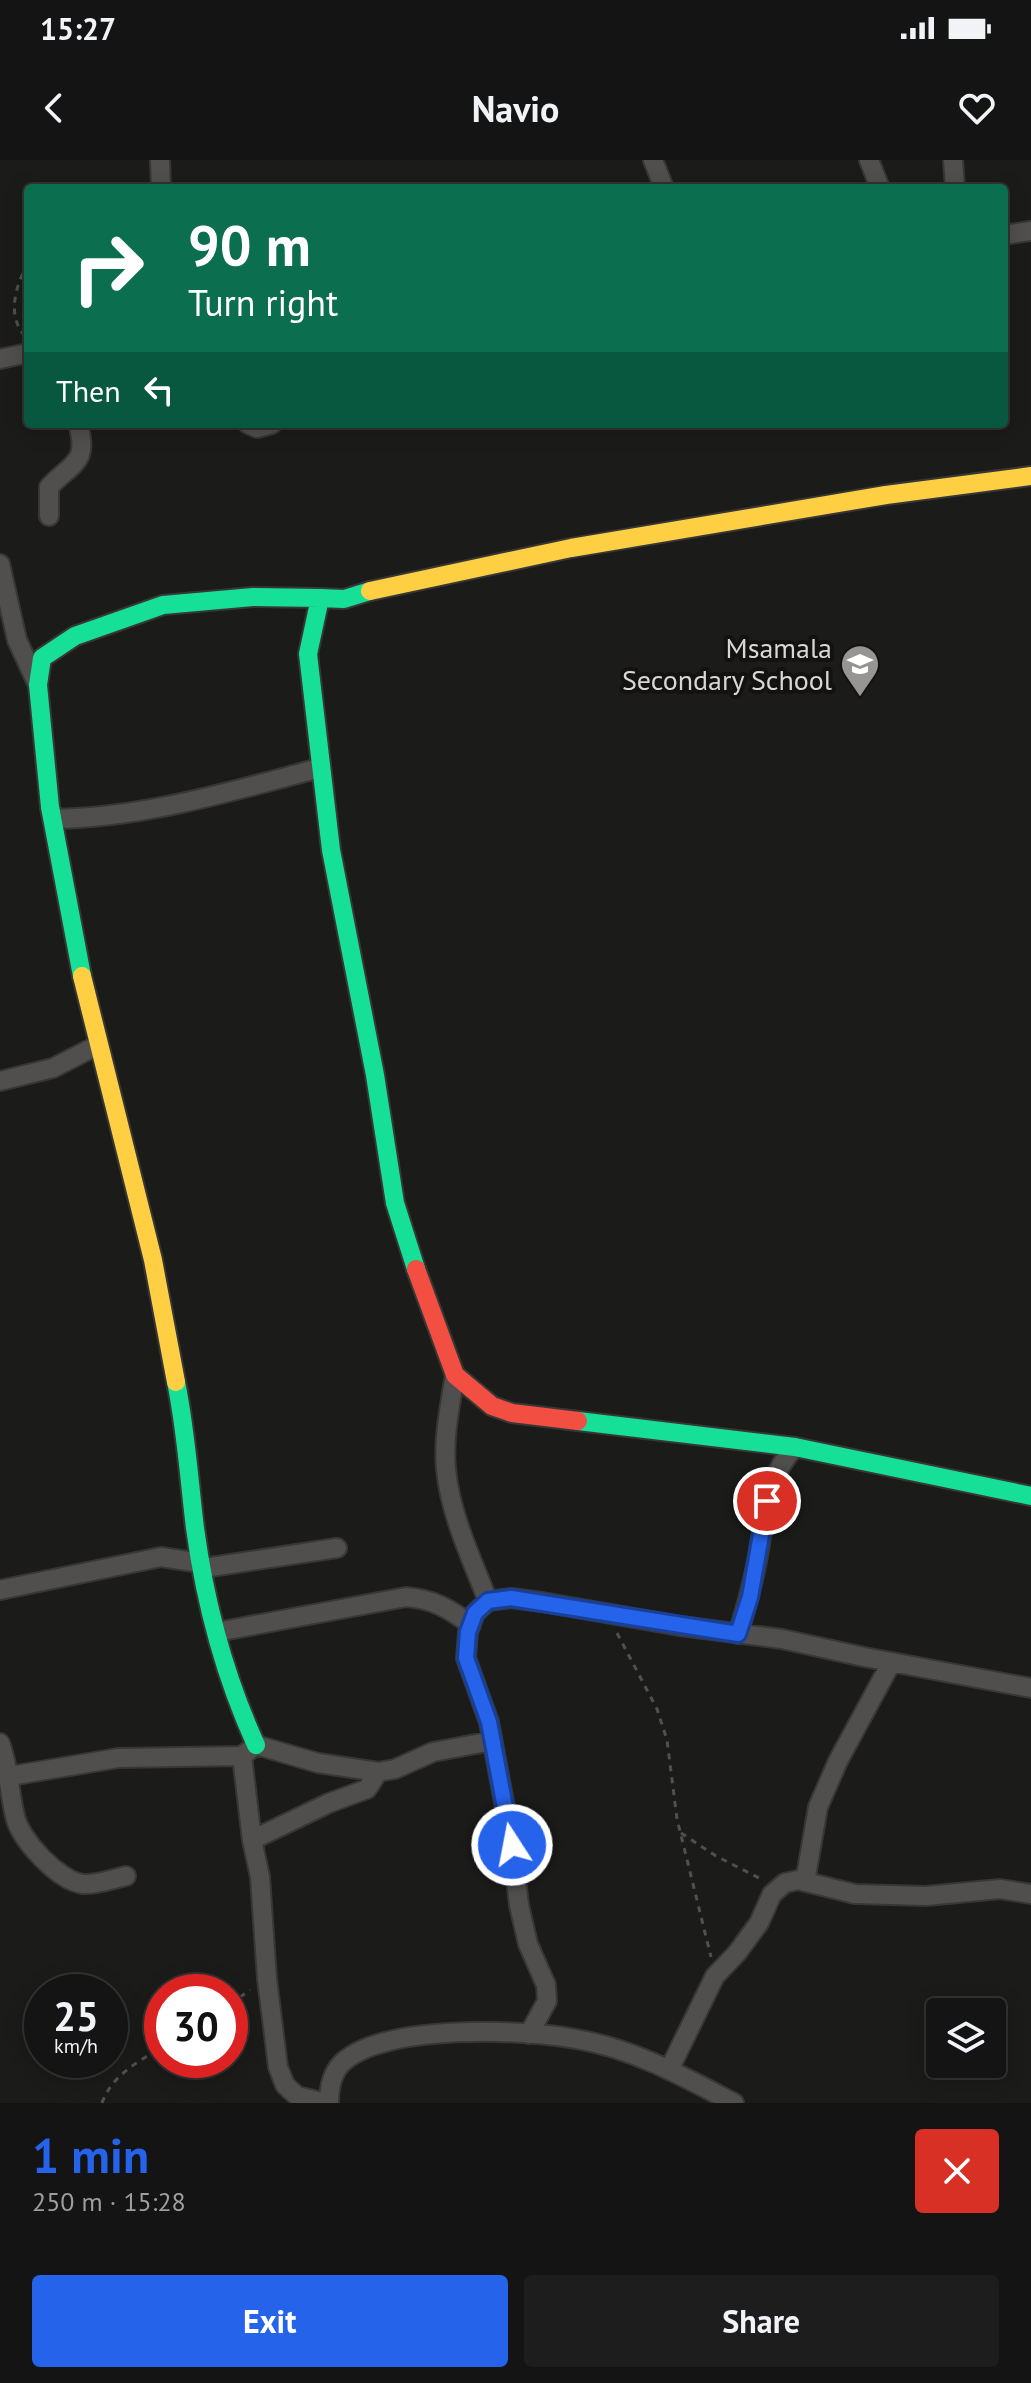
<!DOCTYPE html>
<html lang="en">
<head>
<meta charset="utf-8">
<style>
  :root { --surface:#141414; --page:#1d1d1d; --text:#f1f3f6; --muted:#9d9ea0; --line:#333334; --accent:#2563eb }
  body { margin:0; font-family:"PT Sans",sans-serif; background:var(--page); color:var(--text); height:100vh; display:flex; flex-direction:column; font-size:30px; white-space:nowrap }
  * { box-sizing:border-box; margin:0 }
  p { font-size:26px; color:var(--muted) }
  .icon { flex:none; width:44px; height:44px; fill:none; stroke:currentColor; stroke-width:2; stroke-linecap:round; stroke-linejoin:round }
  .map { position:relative; height:1943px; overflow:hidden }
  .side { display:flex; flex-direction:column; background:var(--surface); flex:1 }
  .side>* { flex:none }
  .top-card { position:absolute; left:24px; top:24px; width:984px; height:244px; border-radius:8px; box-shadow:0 4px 20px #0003,0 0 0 2px var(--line); background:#0b6e4f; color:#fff; overflow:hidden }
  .buttons { position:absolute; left:926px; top:1838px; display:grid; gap:16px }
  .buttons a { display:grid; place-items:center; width:80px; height:80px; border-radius:8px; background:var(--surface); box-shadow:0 4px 20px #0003,0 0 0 2px var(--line); font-size:40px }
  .speed { position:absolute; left:24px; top:1814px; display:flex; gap:16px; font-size:40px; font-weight:700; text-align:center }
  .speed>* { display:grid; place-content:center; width:104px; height:104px; border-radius:50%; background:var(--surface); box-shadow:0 4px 20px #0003,0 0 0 2px var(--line); line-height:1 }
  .speed small { font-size:20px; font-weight:400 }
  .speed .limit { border:12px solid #d22; background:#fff; color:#111 }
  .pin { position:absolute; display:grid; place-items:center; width:68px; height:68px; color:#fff; margin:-34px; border:4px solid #fff; border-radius:50%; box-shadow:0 2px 8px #0007 }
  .me { position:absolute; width:88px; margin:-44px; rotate:349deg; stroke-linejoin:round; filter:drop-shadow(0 0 6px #0008) }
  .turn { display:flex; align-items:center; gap:28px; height:168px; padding:0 32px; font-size:36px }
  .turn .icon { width:104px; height:104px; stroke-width:2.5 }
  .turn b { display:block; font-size:56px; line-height:68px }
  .then { display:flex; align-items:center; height:76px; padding:0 32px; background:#0003; gap:16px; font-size:30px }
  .round { display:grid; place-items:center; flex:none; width:84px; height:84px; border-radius:8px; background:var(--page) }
  .overview { display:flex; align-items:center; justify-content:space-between; height:136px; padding:0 32px }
  h1 { font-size:48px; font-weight:700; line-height:60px; color:var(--accent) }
  .primary-button { display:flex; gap:16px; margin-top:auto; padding:16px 32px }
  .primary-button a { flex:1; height:92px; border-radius:8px; background:var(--accent); color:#fff; font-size:32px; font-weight:700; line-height:92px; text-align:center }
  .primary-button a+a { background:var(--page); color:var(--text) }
  .status { display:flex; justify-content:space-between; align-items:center; height:56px; padding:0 40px; background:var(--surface); direction:ltr }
  .status svg { height:22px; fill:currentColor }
  header { display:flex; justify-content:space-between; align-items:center; height:104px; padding:0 32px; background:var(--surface); font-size:36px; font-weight:700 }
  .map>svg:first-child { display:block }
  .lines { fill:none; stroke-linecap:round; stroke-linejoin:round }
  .street-casing { stroke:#373737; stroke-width:22 }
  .fast-casing { stroke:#373737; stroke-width:22 }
  .slow-casing { stroke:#373737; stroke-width:22 }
  .jam-casing { stroke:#373737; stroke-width:22 }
  .path { stroke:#51504f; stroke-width:3; stroke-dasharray:6 6; stroke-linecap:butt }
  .street { stroke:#504f4e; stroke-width:18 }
  .fast { stroke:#16e098; stroke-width:18 }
  .slow { stroke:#ffcf43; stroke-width:18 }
  .jam { stroke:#f24e42; stroke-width:18 }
  .route-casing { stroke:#184099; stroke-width:20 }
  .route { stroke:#2563eb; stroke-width:14 }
  .labels { text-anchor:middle; stroke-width:8; stroke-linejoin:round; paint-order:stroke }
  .poi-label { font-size:28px; fill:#d8d7d6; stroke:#131210; text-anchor:end }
</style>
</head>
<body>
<div class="status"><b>15:27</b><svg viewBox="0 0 49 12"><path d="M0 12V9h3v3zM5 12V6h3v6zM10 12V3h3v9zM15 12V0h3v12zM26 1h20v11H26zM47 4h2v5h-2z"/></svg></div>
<header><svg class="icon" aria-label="back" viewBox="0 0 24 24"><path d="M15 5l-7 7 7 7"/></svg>Navio<svg class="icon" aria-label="heart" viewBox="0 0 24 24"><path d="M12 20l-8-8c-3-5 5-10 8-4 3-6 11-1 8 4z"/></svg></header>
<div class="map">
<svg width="1031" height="1943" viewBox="0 0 1031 1943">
  <rect width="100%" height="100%" fill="#1b1b1a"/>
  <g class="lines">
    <defs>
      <path id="street" d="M160,0L161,28
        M653,0L664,28
        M869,0L880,28
        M953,0L955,28
        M1004,75L1031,71
        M0,199L28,193
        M248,264L257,268L272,264
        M49,356V327C73,302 89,303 78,264
        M0,404L17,480L38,525
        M50,647L53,659C144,658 232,631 320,608
        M0,921L53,908L98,885
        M455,1215C450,1245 443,1279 446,1309C450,1354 472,1400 488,1441
        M204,1408L337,1388
        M0,1430L161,1397L201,1403
        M217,1472L406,1437C433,1439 450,1449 471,1465
        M738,1474C746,1448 753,1423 758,1396C765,1357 766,1317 795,1287
        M0,1583C9,1607 9,1632 15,1656C20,1680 59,1721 83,1724C97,1725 112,1719 126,1716
        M242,1596L252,1680L260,1717L267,1819L278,1907L285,1925L297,1936L325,1943
        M10,1616L118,1598L242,1596L256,1585L318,1603L378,1612L395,1609L433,1592L492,1581
        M252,1680L329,1643L367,1629L378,1612
        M805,1722L818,1647L838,1601L891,1503
        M529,1874L547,1841L546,1825L528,1784L519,1745L512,1685L489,1562L466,1498L468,1472L475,1453L488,1441L511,1438L542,1442L680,1466L782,1479L864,1497L1031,1528
        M669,1910L715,1816L737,1793L759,1763L772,1734L785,1723L798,1720L855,1734L926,1736L1000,1729L1031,1734
        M329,1943C329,1929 331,1914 342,1903C383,1863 528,1869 581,1880C636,1890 686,1918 734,1943"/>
      <path id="fast" d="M370,431L344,439L320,438L308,494L331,690L375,915L395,1043L416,1109
        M82,816L50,647L38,525L42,498L75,476L163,445L253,437L320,438
        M176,1222C186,1270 189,1319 195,1368C205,1442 225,1517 256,1585
        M578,1261L795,1287L1031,1336"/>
      <path id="slow" d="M370,431L571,388L886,335L1031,316
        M82,816L153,1100L176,1222"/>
      <path id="jam" d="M416,1109L455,1215L492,1246L512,1253L578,1261"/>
    </defs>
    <use href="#street" class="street-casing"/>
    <use href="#fast" class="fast-casing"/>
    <use href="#slow" class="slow-casing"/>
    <use href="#jam" class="jam-casing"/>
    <path class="path" d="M25,176C6,155 16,125 28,103
      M617,1473L657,1549L667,1580L677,1659L711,1797
      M681,1673L716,1696L761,1719
      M230,1844L250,1830
      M102,1943C112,1915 138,1902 162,1887"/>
    <use href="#street" class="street"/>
    <use href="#fast" class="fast"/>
    <use href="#slow" class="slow"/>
    <use href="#jam" class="jam"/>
  </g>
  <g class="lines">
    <defs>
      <path id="route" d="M512,1685L489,1562L466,1498L468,1472L475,1453L488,1441L511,1438L738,1474L750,1437L767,1341"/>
    </defs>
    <use href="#route" class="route-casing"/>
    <use href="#route" class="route"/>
  </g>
  <defs>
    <symbol id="school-pin" viewBox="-11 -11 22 30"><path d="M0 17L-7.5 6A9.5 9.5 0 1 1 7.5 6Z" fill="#969594" stroke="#131210"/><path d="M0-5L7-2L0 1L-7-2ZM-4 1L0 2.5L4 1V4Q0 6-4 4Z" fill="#fff"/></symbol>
  </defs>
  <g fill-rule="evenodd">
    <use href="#school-pin" x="838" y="482" width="44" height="60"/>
  </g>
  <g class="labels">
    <g class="poi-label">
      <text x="832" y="498">Msamala<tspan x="832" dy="32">Secondary School</tspan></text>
    </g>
  </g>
</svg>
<div class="buttons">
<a><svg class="icon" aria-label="layers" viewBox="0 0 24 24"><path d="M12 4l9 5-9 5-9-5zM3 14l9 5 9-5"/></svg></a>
</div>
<div class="speed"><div>25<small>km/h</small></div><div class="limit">30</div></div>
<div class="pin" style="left:767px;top:1341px;background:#d93025"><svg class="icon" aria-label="arrive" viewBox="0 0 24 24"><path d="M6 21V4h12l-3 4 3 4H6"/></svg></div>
<svg class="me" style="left:512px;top:1685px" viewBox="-20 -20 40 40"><circle r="17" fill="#2563eb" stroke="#fff" stroke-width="3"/><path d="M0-11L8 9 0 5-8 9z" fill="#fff"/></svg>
<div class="top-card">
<div class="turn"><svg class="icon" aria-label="right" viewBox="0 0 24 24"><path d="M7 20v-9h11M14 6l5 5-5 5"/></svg><div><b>90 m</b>Turn right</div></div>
<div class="then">Then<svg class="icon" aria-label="left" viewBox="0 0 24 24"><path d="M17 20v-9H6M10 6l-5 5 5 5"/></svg></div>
</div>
</div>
<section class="side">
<div class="overview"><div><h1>1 min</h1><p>250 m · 15:28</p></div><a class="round" style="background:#d93025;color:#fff"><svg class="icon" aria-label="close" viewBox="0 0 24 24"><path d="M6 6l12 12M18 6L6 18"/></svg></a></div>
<div class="primary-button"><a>Exit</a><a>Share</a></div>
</section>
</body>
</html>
